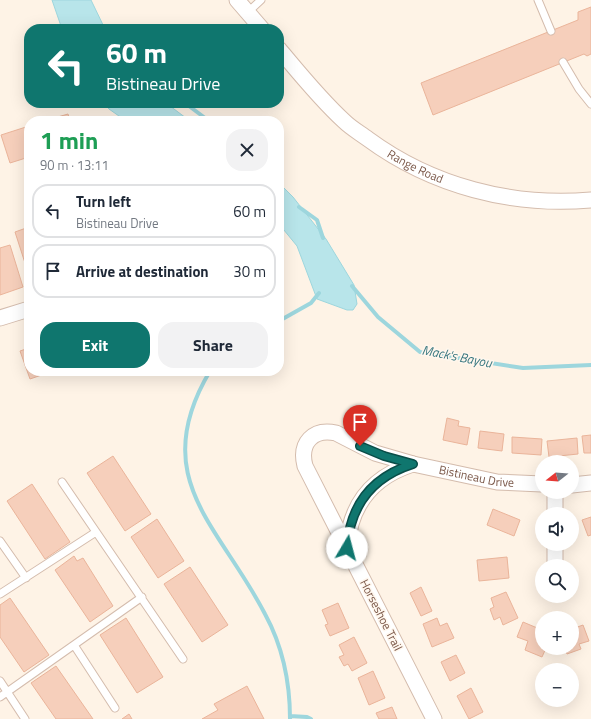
<!DOCTYPE html>
<html lang="en">
<head>
<meta charset="utf-8">
<style>
  :root { --surface:#fff; --page:#f2f2f3; --text:#1f2937; --muted:#747a83; --line:#e0e1e3; --accent:#0f766e }
  body { margin:0; font-family:"Titillium Web",sans-serif; background:var(--page); color:var(--text); height:100vh; display:flex; flex-direction:column; font-size:15px; white-space:nowrap }
  * { box-sizing:border-box; margin:0 }
  p { font-size:13px; color:var(--muted) }
  .icon { flex:none; width:22px; height:22px; fill:none; stroke:currentColor; stroke-width:2; stroke-linecap:round; stroke-linejoin:round }
  .map { position:relative; flex:1; overflow:hidden }
  .details { position:absolute; left:24px; top:116px; width:260px; height:260px; display:flex; flex-direction:column; background:var(--surface); border-radius:16px; box-shadow:0 4px 16px #0002 }
  .details>* { flex:none }
  .banner { position:absolute; left:24px; top:24px; width:260px; height:84px; border-radius:16px; box-shadow:0 4px 16px #0002; background:#0f766e; color:#fff; overflow:hidden }
  .needle { width:26px; rotate:253deg }
  .controls { position:absolute; left:535px; top:455px; display:grid; gap:8px }
  .controls a { display:grid; place-items:center; width:44px; height:44px; border-radius:50%; background:var(--surface); box-shadow:0 4px 16px #0002; font-size:20px }
  .pin { position:absolute; display:grid; place-items:center; width:34px; height:34px; color:#fff; margin:-41px -17px; border-radius:50% 50% 50% 0; rotate:-45deg; box-shadow:0 0 4px #0007 }
  .pin .icon { rotate:45deg }
  .me { position:absolute; width:44px; margin:-22px; rotate:8deg; stroke-linejoin:round; filter:drop-shadow(0 0 3px #0008) }
  .turn { display:flex; align-items:center; gap:14px; height:84px; padding:0 16px; font-size:18px }
  .turn .icon { width:52px; height:52px; stroke-width:2.5 }
  .turn b { display:block; font-size:28px; line-height:34px }
  .round { display:grid; place-items:center; flex:none; width:42px; height:42px; border-radius:16px; background:var(--page) }
  .summary { display:flex; align-items:center; justify-content:space-between; height:68px; padding:0 16px }
  h1 { font-size:24px; font-weight:700; line-height:30px; color:#1e9e55 }
  .cta { display:flex; gap:8px; margin-top:auto; padding:8px 16px }
  .cta a { flex:1; height:46px; border-radius:16px; background:var(--accent); color:#fff; font-size:16px; font-weight:700; line-height:46px; text-align:center }
  .cta a+a { background:var(--page); color:var(--text) }
  ul { padding:0; list-style:none }
  li { display:flex; align-items:center; gap:12px; height:54px; margin:0 8px 6px; padding:0 8px; border:2px solid var(--line); border-radius:16px }
  li div { flex:1 }
  li b { display:block; font-size:15px }
  li em { font-style:normal }
  .map>svg:first-child { display:block }
  .water { fill:#b8e5ea; stroke:#9dd6dd }
  .lines { fill:none; stroke-linecap:round; stroke-linejoin:round }
  .stream { stroke:#9dd6dd; stroke-width:4 }
  .building { fill:#f6cfbb; stroke:#eab49a }
  .service-casing { stroke:#d4bcad; stroke-width:9 }
  .minor-casing { stroke:#d4bcad; stroke-width:17 }
  .service { stroke:#fff; stroke-width:7 }
  .minor { stroke:#fff; stroke-width:15 }
  .route-casing { stroke:#0a4d48; stroke-width:10 }
  .route { stroke:#0f766e; stroke-width:7 }
  .labels { text-anchor:middle; stroke-width:3; stroke-linejoin:round; paint-order:stroke }
  .street-label { font-size:12px; fill:#7a5748; stroke:#fff7ee }
  .water-label { font-size:13px; font-style:italic; fill:#3a7880; stroke:#fff7ee }
</style>
</head>
<body>
<div class="map">
<svg width="591" height="719" viewBox="0 0 591 719">
  <rect width="100%" height="100%" fill="#fef3e6"/>
  <path class="water" d="M52,0H91L105,29H62Z
    M104,103H166L190,121H126L109,109Z
    M279,183L293,197L326,239L354,285L357,304L353,310H347L317,299L297,246L279,224Z"/>
  <g class="lines">
    <path class="stream" d="M185,103L209,121
      M299,207L317,220L323,238
      M352,286L378,317L420,352L523,368L591,365
      M279,321L311,303L319,293
      M210,371C146,478 220,526 265,614C283,647 290,682 290,719
      M290,716L307,717L311,719"/>
  </g>
  <path class="building" d="M591,7V54L587,56L584,54L433,115L421,83L578,20V12Z
    M68,114L70,121H44Z
    M29,126V157L10,163L1,135Z
    M29,227V262L25,263L15,232Z
    M10,245L23,287L0,295V248Z
    M29,348V371H53L30,379L20,351Z
    M447,418L459,421L458,426L470,428L467,445L443,440Z
    M480,431L504,434L502,451L478,448Z
    M591,435V453H584L582,436Z
    M512,437L542,439L541,455L512,453Z
    M577,438L578,454L549,457L547,441Z
    M113,456L151,514L125,531L87,473Z
    M32,484L70,542L45,559L7,501Z
    M493,509L520,520L514,536L487,525Z
    M591,517V535L588,536L582,520Z
    M157,519L184,561L158,578L131,537Z
    M74,556L77,561L83,558L113,606L90,622L55,570Z
    M507,557L509,578L479,581L477,560Z
    M190,567L228,625L202,642L164,584Z
    M421,587L432,611L421,616L410,593Z
    M506,592L518,618L503,625L500,617L494,620L490,609L494,607L491,598Z
    M10,598L49,655L24,672L0,637V605Z
    M338,603L349,628L330,636L325,625L328,624L322,610Z
    M126,618L163,677L137,693L100,635Z
    M437,618L440,626L447,623L454,638L432,647L423,624Z
    M523,622L542,630V648H546L542,657L525,650L528,641L517,637Z
    M583,625L589,641L579,644L581,649L567,654L565,648H572V629Z
    M354,637L367,663L352,671L348,664L344,666L339,657L344,655L339,645Z
    M456,655L465,673L450,681L441,662Z
    M56,666L93,719H56L31,683Z
    M373,671L385,698L369,705L358,678Z
    M247,686L264,719H202L218,710L214,704Z
    M471,688L483,712L469,719L457,696Z
    M392,707L397,719H379L376,713Z
    M129,714L132,719H122Z"/>
  <g class="lines">
    <defs>
      <path id="service" d="M538,0L551,31
        M248,12L261,0
        M563,62L579,89L591,104
        M62,482L183,659
        M0,541L26,578
        M0,594L96,532
        M74,645L115,708
        M0,681L25,719
        M0,697L142,597"/>
      <g id="minor">
        <path d="M237,0L262,29"/>
        <path id="s1" d="M279,49C300,74 320,99 344,121C351,128 360,133 368,139C432,186 512,207 591,200"/>
        <path d="M0,318L29,309"/>
        <path d="M572,485L591,483"/>
        <path d="M555,492V514"/>
        <path d="M555,544V566"/>
        <path d="M347,547C350,505 372,477 413,464"/>
        <path id="s2" d="M434,719L305,466C299,443 313,428 336,433L375,453L413,464L497,482L542,484"/>
      </g>
    </defs>
    <use href="#service" class="service-casing"/>
    <use href="#minor" class="minor-casing"/>
    <use href="#service" class="service"/>
    <use href="#minor" class="minor"/>
  </g>
  <g class="lines">
    <defs>
      <path id="route" d="M347,548C350,505 372,477 413,464L384,456L360,446"/>
    </defs>
    <use href="#route" class="route-casing"/>
    <use href="#route" class="route"/>
  </g>
  <g class="labels">
    <g class="street-label">
      <text dy="4" stroke="none"><textPath href="#s1" startOffset="182">Range Road</textPath></text>
      <text dy="4" stroke="none"><textPath href="#s2" startOffset="489">Bistineau Drive</textPath></text>
      <text transform="translate(381 615) rotate(63)" y="4">Horseshoe Trail</text>
    </g>
    <g class="water-label">
      <text transform="translate(457 356) rotate(11)" y="5">Mack's Bayou</text>
    </g>
  </g>
</svg>
<div class="controls">
<a><svg class="needle" viewBox="-14 -14 28 28"><path d="M0-13l5 13h-10z" fill="#e53935"/><path d="M0 13l5-13h-10z" fill="#747a83"/></svg></a>
<a><svg class="icon" aria-label="sound" viewBox="0 0 24 24"><path d="M4 9h4l5-4v14l-5-4H4zM17 9q2 3 0 6"/></svg></a>
<a><svg class="icon" aria-label="search" viewBox="0 0 24 24"><circle cx="10" cy="10" r="6"/><path d="M15 15l6 6"/></svg></a>
<a>+</a>
<a>−</a>
</div>
<div class="pin" style="left:360px;top:446px;background:#d93025"><svg class="icon" aria-label="arrive" viewBox="0 0 24 24"><path d="M6 21V4h12l-3 4 3 4H6"/></svg></div>
<svg class="me" style="left:347px;top:548px" viewBox="-20 -20 40 40"><circle r="19" fill="#fff"/><path d="M0-13L10 11 0 6-10 11z" fill="#0f766e"/></svg>
<div class="banner">
<div class="turn"><svg class="icon" aria-label="left" viewBox="0 0 24 24"><path d="M17 20v-9H6M10 6l-5 5 5 5"/></svg><div><b>60 m</b>Bistineau Drive</div></div>
</div>
<section class="details">
<div class="summary"><div><h1>1 min</h1><p>90 m · 13:11</p></div><a class="round"><svg class="icon" aria-label="close" viewBox="0 0 24 24"><path d="M6 6l12 12M18 6L6 18"/></svg></a></div>
<ul>
<li><svg class="icon" aria-label="left" viewBox="0 0 24 24"><path d="M17 20v-9H6M10 6l-5 5 5 5"/></svg><div><b>Turn left</b><p>Bistineau Drive</p></div><em>60 m</em></li>
<li><svg class="icon" aria-label="arrive" viewBox="0 0 24 24"><path d="M6 21V4h12l-3 4 3 4H6"/></svg><div><b>Arrive at destination</b></div><em>30 m</em></li>
</ul>
<div class="cta"><a>Exit</a><a>Share</a></div>
</section>
</div>
</body>
</html>
